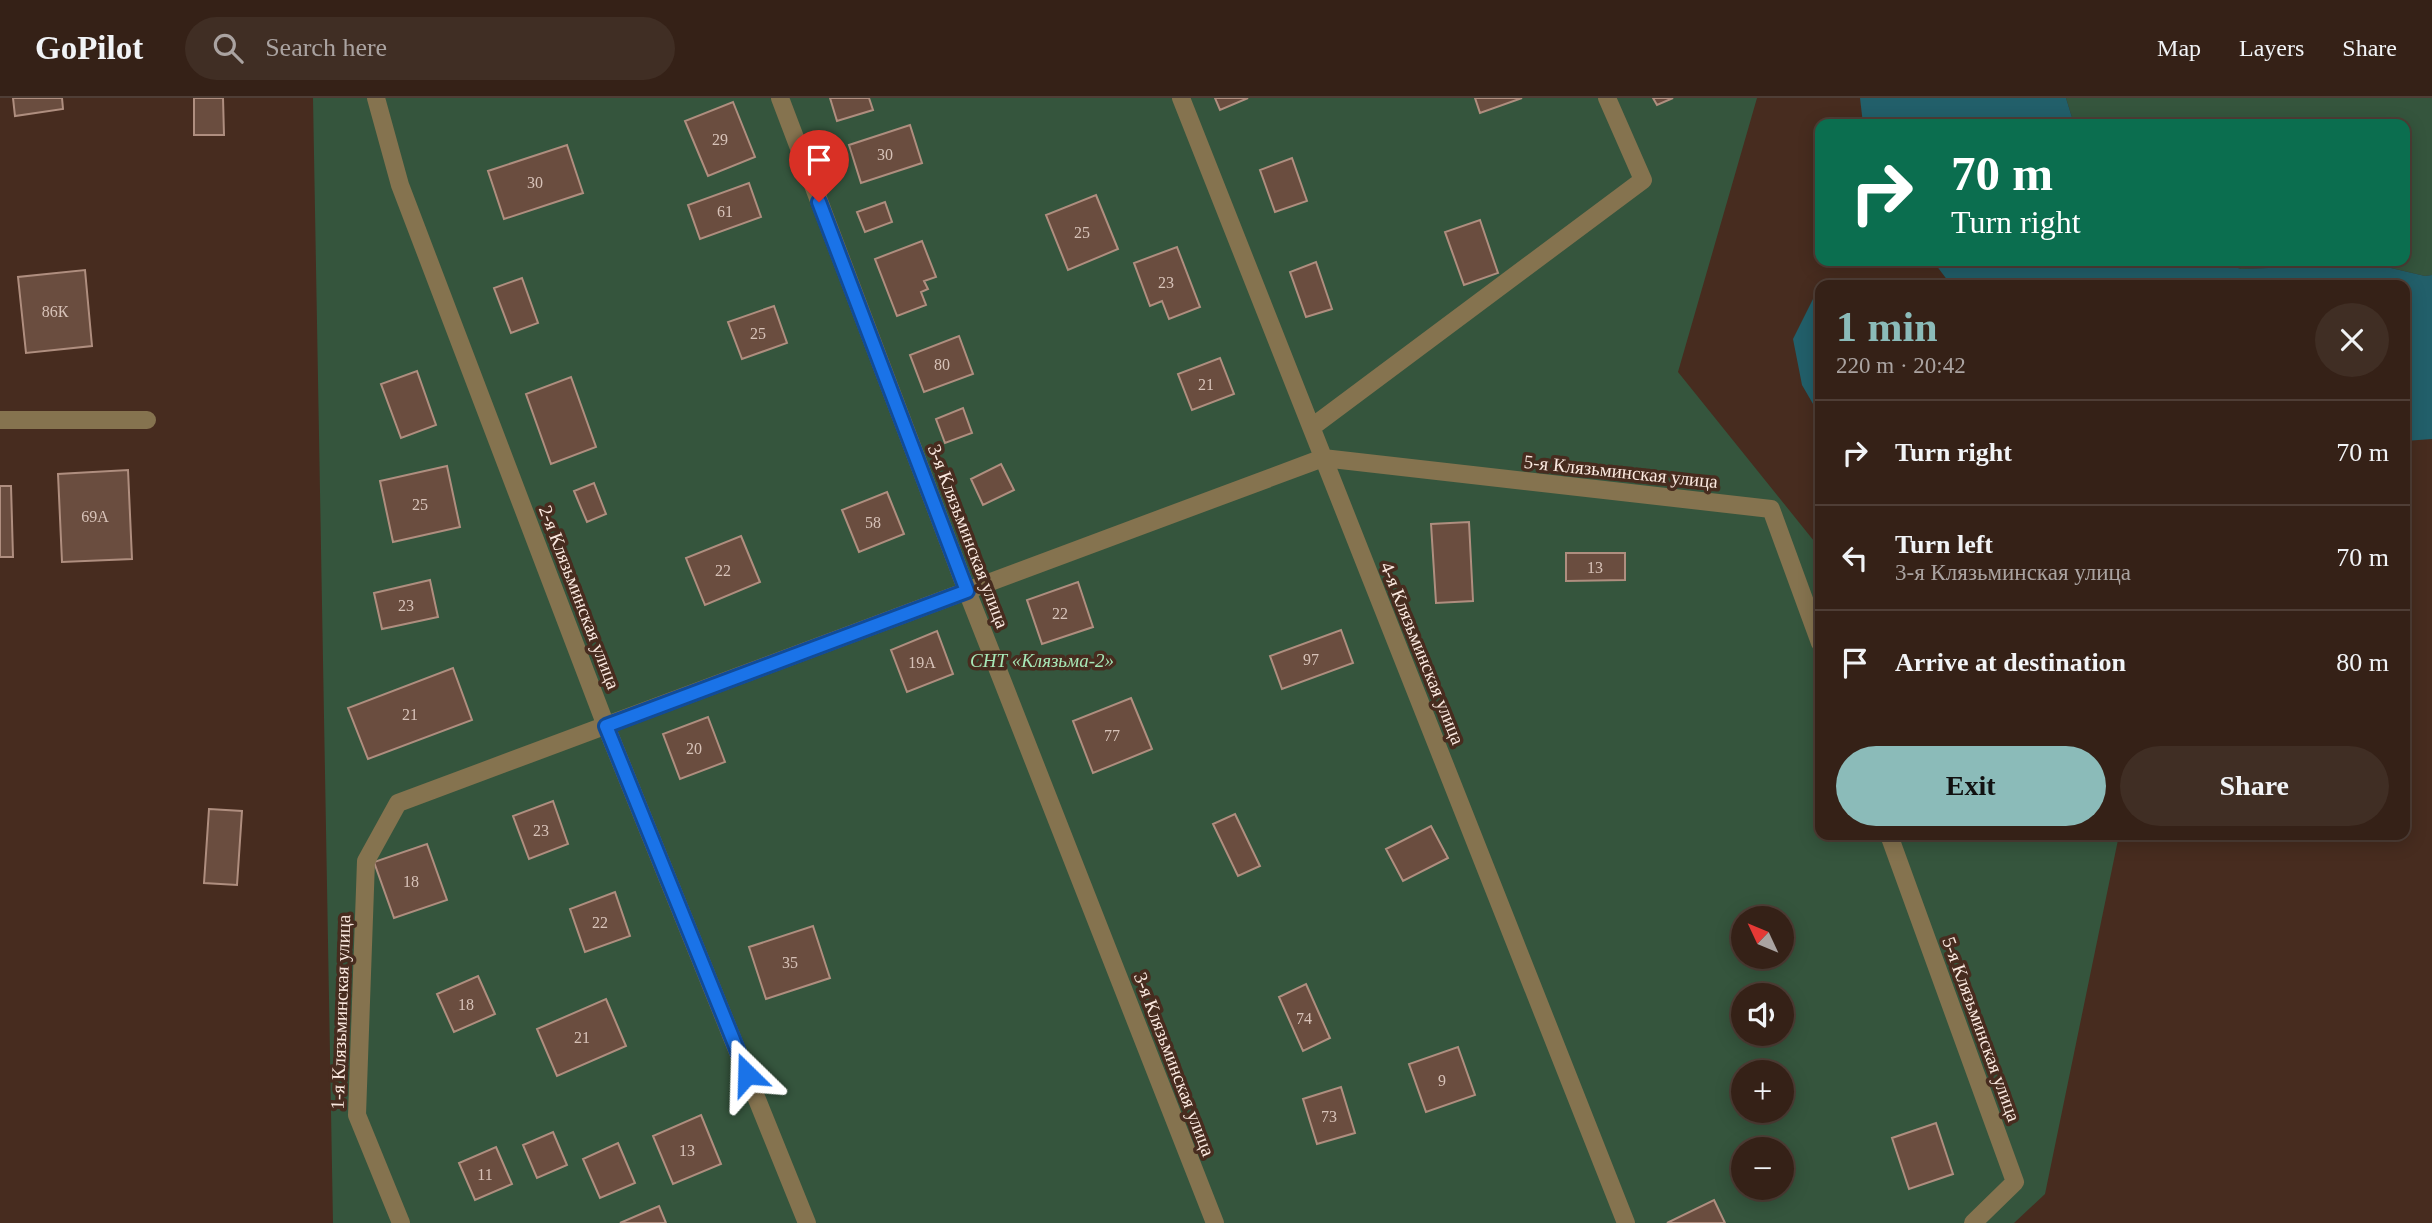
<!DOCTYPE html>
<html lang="en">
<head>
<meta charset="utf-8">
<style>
  :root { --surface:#352117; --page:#402e24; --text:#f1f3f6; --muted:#aaa3a1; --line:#4f3e36; --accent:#8bbbb9 }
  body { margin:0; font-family:"Times New Roman",serif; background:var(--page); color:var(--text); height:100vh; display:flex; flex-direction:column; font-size:26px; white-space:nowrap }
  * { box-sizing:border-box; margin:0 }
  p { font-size:23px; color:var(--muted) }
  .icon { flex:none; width:38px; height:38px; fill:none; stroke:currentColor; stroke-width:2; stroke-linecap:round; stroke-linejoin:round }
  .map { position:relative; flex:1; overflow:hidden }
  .panel { position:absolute; left:1815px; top:182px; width:595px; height:560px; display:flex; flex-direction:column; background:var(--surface); border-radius:14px; box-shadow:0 4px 18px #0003,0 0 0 2px var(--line) }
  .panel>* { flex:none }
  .banner { position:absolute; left:1815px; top:21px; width:595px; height:147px; border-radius:14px; box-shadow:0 4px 18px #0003,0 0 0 2px var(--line); background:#0b6e4f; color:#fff; overflow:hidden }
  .needle { width:46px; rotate:314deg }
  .fabs { position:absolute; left:1731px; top:808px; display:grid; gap:14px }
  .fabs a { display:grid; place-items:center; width:63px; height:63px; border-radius:50%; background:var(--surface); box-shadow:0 4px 18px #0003,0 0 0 2px var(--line); font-size:35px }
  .pin { position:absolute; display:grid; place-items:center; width:60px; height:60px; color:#fff; margin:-72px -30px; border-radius:50% 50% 50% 0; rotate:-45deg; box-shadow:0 0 7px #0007 }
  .pin .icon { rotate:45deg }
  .me { position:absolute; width:77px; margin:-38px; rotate:338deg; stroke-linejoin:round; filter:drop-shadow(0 0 5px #0008) }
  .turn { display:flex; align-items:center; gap:24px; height:147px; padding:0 21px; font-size:32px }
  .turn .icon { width:91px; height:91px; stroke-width:2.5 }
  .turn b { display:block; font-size:49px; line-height:60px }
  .round { display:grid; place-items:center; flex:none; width:74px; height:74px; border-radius:37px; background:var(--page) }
  .head { display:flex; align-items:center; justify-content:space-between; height:119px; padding:0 21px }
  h1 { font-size:42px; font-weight:700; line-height:52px; color:var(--accent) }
  .primary-button { display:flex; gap:14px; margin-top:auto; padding:14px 21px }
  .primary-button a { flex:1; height:80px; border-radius:42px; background:var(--accent); color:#111; font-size:28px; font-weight:700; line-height:80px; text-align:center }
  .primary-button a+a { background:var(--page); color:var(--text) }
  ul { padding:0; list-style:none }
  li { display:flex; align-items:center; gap:21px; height:105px; padding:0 21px; border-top:2px solid var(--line) }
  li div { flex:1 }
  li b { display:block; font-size:26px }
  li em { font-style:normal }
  header { display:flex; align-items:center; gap:42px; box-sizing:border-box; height:98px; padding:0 35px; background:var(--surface); border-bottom:2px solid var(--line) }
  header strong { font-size:33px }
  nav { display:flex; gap:38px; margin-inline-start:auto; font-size:24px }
  .search { width:490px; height:63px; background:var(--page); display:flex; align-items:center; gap:18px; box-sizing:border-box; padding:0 24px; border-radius:38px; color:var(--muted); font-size:26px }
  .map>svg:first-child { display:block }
  .green { fill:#35553d; fill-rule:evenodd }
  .water { fill:#225f6a }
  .building { fill:#6a4d3f; stroke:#af8e7f; stroke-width:2 }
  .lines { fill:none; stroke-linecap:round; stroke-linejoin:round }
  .minor { stroke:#85734f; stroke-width:18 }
  .route-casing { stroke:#114b97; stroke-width:18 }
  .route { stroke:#1a73e8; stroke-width:12 }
  .labels { text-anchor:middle; stroke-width:7; stroke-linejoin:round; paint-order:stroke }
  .number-label { font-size:16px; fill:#d7c2b8 }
  .street-label { font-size:19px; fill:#fbe9e0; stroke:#472c1f }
  .park-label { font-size:19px; font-style:italic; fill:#a7e8b7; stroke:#472c1f }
</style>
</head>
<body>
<header>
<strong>GoPilot</strong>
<div class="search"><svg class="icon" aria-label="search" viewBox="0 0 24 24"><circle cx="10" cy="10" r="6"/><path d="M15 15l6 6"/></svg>Search here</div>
<nav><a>Map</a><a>Layers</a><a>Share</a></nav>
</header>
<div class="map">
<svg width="2432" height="1125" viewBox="0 0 2432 1125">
  <rect width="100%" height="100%" fill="#472c1f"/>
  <path class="green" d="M313,0H1757L1678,274L1814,443L1820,446V737H2119L2045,1096L2014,1125H333ZM1743,821H1782V859H1743ZM1743,898H1782V936H1743ZM1743,975H1782V1013H1743ZM1743,1052H1782V1090H1743Z
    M2066,0H2432V177L2425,178L2374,166L2241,171L2218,163H2404V26H2074Z"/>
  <path class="water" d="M1860,0H2066L2074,26H1863Z
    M1933,163H2218L2241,171L2374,166L2425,178L2432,177V341L2405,343L2404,187H1951Z
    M1820,196V318L1802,287L1793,241L1814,199Z"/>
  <path class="building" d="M13,0H62L63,11L15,18Z
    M194,0H223L224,37H194Z
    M830,0H869L873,12L837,23Z
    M1215,0H1248L1220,12Z
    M1475,0H1522L1480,15Z
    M1653,0H1673L1657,7Z
    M733,4L755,59L708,78L685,23Z
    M910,27L922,65L861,85L849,47Z
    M567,47L583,95L504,121L488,73Z
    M1292,60L1307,103L1275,114L1260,72Z
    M749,85L761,119L700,141L688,107Z
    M1096,97L1118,151L1068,172L1046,117Z
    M885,104L892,124L865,134L857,114Z
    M1480,122L1498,175L1464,187L1445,134Z
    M922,143L936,179L924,183L928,191L921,194L926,207L897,218L875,161Z
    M1177,149L1200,209L1169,221L1162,203L1150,208L1134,165Z
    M1316,164L1332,211L1306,219L1290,174Z
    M85,172L92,248L26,255L18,179Z
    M522,180L538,225L511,235L494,190Z
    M774,208L787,245L742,261L728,224Z
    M959,238L973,276L924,294L910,257Z
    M1220,260L1234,296L1192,312L1178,276Z
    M417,273L436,327L401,340L381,286Z
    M571,279L596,349L551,366L526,296Z
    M963,310L972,335L945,345L936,321Z
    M1001,366L1014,392L983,407L971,381Z
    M447,368L460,429L393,444L380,383Z
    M128,372L132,461L62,464L58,376Z
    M594,385L606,416L587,424L574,393Z
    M0,388H11L13,459H0Z
    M887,394L904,436L859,454L842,412Z
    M1469,424L1473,503L1436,505L1431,426Z
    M741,438L760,484L705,507L686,460Z
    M1566,455H1625V482L1566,483Z
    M430,482L438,519L382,531L374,495Z
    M1078,484L1093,529L1042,546L1027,502Z
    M1341,532L1353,565L1282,591L1270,558Z
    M937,533L953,576L907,594L891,552Z
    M453,570L472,622L368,661L348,610Z
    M1131,600L1152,651L1093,675L1073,623Z
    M708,619L725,664L680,681L663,636Z
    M553,703L568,746L529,761L513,718Z
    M209,711L242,713L237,787L204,785Z
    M1235,716L1260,768L1238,778L1213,726Z
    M1431,728L1448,760L1403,783L1386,751Z
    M427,746L447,802L394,820L374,764Z
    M615,794L630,838L585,854L570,811Z
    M813,828L830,880L766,901L749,849Z
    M478,878L495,916L454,934L437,896Z
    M1306,886L1330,940L1303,953L1279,899Z
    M606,901L626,948L557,978L537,931Z
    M1458,949L1475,997L1426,1014L1409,966Z
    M1341,989L1355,1035L1317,1046L1303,1001Z
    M701,1017L721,1066L673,1086L653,1038Z
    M1936,1025L1953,1076L1909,1091L1892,1040Z
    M553,1034L567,1067L537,1080L523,1047Z
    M618,1045L635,1085L600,1100L583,1061Z
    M496,1049L512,1086L475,1102L459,1065Z
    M1714,1102L1725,1125H1667Z
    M659,1108L666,1125H620Z"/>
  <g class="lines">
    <path class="minor" d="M376,0L400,87L606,628L807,1125
      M780,0L967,493L1215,1125
      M1181,0L1626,1125
      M0,322H147
      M1312,329L1643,82L1607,0
      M1889,737L2015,1084L1973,1125
      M401,1125L357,1017L366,763L398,705L1323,360L1771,411L1820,545"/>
  </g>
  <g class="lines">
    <defs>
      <path id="route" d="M747,976L606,628L967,493L819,104"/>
    </defs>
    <use href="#route" class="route-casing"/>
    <use href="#route" class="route"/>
  </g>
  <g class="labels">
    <g class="number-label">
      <text x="720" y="47">29</text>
      <text x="885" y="62">30</text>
      <text x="535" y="90">30</text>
      <text x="725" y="119">61</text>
      <text x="1082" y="140">25</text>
      <text x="1166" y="190">23</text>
      <text x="55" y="219">86К</text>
      <text x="758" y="241">25</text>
      <text x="942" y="272">80</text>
      <text x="1206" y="292">21</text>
      <text x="420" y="412">25</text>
      <text x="95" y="424">69А</text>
      <text x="873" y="430">58</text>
      <text x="1595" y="475">13</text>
      <text x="723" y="478">22</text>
      <text x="406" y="513">23</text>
      <text x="1060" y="521">22</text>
      <text x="1311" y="567">97</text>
      <text x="922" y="570">19А</text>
      <text x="410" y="622">21</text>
      <text x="1112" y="643">77</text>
      <text x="694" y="656">20</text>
      <text x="541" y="738">23</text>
      <text x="411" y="789">18</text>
      <text x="600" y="830">22</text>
      <text x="790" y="870">35</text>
      <text x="466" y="912">18</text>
      <text x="1304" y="926">74</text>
      <text x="582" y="945">21</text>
      <text x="1442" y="988">9</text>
      <text x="1329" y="1024">73</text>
      <text x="687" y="1058">13</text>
      <text x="485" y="1082">11</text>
    </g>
    <g class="street-label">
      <text transform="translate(1621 373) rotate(6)" y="7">5-я Клязьминская улица</text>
      <text transform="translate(969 438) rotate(69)" y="7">3-я Клязьминская улица</text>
      <text transform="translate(580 499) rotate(69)" y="7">2-я Клязьминская улица</text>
      <text transform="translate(1423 555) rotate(68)" y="7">4-я Клязьминская улица</text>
      <text transform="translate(340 914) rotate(-88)" y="7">1-я Клязьминская улица</text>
      <text transform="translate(1982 931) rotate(70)" y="7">5-я Клязьминская улица</text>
      <text transform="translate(1175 966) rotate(69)" y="7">3-я Клязьминская улица</text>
    </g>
    <g class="park-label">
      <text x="1042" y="569">СНТ «Клязьма-2»</text>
    </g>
  </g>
</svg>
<div class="fabs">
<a><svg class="needle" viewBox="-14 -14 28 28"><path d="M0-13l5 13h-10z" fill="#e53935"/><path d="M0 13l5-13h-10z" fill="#aaa3a1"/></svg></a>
<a><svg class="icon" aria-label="sound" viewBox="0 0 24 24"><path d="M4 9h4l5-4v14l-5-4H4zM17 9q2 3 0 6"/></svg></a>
<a>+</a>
<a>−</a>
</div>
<div class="pin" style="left:819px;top:104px;background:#d93025"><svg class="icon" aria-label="arrive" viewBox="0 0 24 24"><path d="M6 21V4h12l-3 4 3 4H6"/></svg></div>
<svg class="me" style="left:747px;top:976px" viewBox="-20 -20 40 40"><path d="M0-17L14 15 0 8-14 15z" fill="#1a73e8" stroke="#fff" stroke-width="4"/></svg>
<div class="banner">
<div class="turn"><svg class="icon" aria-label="right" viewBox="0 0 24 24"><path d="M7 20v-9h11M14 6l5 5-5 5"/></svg><div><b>70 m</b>Turn right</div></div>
</div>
<section class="panel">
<div class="head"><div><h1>1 min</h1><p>220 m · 20:42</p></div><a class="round"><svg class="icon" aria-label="close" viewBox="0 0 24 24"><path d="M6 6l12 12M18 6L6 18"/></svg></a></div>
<ul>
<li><svg class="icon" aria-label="right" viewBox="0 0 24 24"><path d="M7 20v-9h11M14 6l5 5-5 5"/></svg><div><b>Turn right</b></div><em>70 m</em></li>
<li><svg class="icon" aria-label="left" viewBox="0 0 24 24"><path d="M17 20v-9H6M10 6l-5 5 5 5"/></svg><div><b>Turn left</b><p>3-я Клязьминская улица</p></div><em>70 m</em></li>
<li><svg class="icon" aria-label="arrive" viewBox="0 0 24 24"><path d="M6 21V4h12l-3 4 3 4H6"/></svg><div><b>Arrive at destination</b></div><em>80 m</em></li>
</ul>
<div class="primary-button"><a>Exit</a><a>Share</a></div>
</section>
</div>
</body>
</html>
